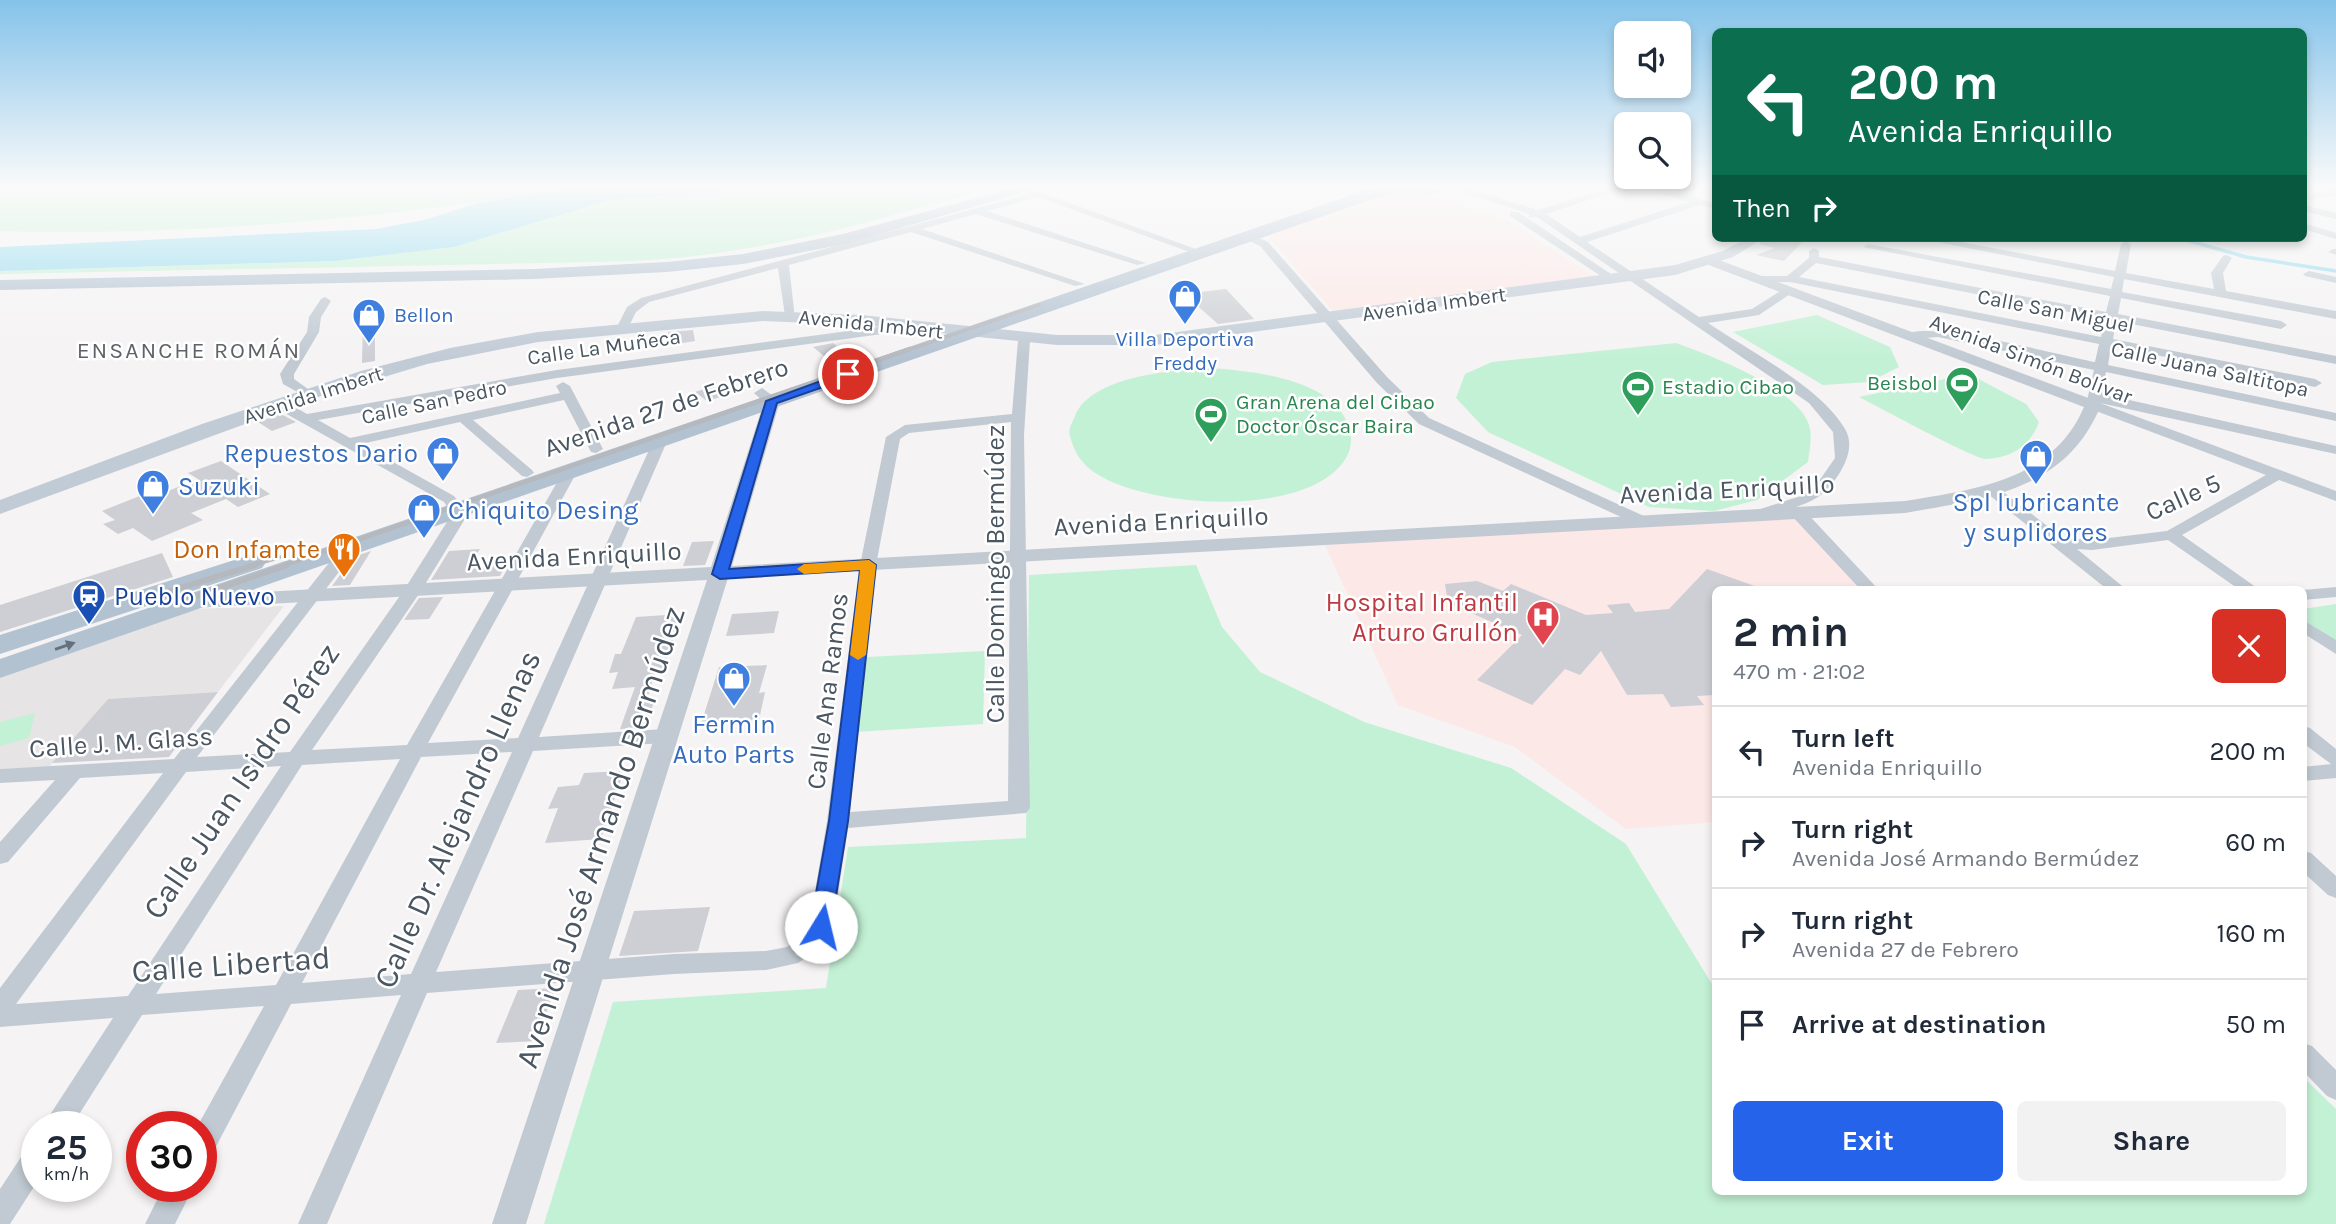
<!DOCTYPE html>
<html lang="en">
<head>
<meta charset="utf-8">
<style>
  :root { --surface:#fff; --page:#f2f2f3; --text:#1f2937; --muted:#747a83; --line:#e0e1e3; --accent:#2563eb }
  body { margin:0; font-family:Karla,sans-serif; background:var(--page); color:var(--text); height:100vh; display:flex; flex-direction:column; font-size:26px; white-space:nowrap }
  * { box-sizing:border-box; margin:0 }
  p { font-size:23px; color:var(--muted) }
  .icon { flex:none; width:38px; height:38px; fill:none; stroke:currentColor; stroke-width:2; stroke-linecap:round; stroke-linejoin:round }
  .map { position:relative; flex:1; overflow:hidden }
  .drawer { position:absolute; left:1712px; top:586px; width:595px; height:609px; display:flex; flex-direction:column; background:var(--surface); border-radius:10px; box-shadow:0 4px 10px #0003 }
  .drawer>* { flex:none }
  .top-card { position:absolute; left:1712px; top:28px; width:595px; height:214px; border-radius:10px; box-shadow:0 4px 10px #0003; background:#0b6e4f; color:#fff; overflow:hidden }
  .tools { position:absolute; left:1614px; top:21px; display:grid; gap:14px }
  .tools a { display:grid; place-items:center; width:77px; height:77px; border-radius:10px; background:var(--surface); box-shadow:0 4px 10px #0003; font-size:35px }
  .speed { position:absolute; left:21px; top:1111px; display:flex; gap:14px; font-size:35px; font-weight:700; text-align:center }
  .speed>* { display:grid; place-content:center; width:91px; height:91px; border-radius:50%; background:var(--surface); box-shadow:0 4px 10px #0003; line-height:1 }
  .speed small { font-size:18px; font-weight:400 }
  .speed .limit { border:10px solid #d22; background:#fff; color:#111 }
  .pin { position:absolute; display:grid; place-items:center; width:60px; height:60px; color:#fff; margin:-30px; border:4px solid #fff; border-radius:50%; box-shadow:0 2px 7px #0007 }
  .me { position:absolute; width:77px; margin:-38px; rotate:9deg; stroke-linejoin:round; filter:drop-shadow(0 0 5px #0008) }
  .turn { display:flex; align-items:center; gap:24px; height:147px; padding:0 21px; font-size:32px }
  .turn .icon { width:91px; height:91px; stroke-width:2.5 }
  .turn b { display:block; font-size:49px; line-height:60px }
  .then { display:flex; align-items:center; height:66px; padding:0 21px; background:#0003; gap:14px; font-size:26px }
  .round { display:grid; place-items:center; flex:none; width:74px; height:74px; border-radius:10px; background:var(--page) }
  .summary { display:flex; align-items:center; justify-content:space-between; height:119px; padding:0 21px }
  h1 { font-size:42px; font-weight:700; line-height:52px }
  .primary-button { display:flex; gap:14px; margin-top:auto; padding:14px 21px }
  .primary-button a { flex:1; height:80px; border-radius:10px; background:var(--accent); color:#fff; font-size:28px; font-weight:700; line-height:80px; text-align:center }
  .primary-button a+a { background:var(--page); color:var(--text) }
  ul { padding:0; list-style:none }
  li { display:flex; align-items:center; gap:21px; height:91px; padding:0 21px; border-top:2px solid var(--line) }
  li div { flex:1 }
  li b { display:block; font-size:26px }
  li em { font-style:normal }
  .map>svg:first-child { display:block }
  .education { fill:#e6e4e5 }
  .medical { fill:#fce8e6 }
  .green { fill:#c3f1d5 }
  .water { fill:#90daee }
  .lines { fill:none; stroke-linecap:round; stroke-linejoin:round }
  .stream { stroke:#90daee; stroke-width:3.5 }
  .river { fill:#90daee; fill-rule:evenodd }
  .building { fill:#cdcfd5 }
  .minor { fill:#c1cad2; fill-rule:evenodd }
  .tertiary { fill:#c1cad2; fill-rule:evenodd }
  .secondary { fill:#c1cbd6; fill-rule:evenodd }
  .primary { fill:#b3c2d1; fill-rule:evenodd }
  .rail-far2 { stroke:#b5b8bd; stroke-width:3.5 }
  .rail-far1 { stroke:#b5b8bd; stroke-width:4.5 }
  .rail { stroke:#b5b8bd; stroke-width:6 }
  .oneway { fill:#64717d }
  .route { fill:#2563eb; stroke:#184099; stroke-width:2 }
  .slow { fill:#f59e0b }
  .labels { text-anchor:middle; stroke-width:5; stroke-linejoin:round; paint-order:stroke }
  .far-street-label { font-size:21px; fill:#4a5661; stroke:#fff }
  .far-shop-label { font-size:21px; fill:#366cbe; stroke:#fff; text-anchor:start }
  .far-leisure-label { font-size:21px; fill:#27864d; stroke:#fff; text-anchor:start }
  .far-neighbourhood-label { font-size:23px; letter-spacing:2px; fill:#5f6368; stroke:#fff }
  .street-label { font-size:26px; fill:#4a5661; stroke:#fff }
  .shop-label { font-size:26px; fill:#366cbe; stroke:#fff; text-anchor:start }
  .food-label { font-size:26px; fill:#c56008; stroke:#fff; text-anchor:end }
  .transit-label { font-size:26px; fill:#164399; stroke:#fff; text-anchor:start }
  .health-label { font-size:26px; fill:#be3a42; stroke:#fff; text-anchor:end }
  .near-street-label { font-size:32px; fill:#4a5661; stroke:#fff }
</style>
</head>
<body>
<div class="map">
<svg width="2336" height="1224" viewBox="0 0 2336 1224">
  <rect width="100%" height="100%" fill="#f5f3f3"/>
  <path class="education" d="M284,606L218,692L108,699L49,767L0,769V676L190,609Z"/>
  <path class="medical" d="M1416,191L1501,217L1596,277L1333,311L1267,235L1389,193Z
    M1797,512L1871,590H1715V822L1626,829L1515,747L1398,705L1325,545Z"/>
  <path class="green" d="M0,187H573C387,219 189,236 0,231Z
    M653,187H995C905,212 816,239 724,252C681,259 638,261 595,262L0,274V271L335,261L454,247Z
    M1817,315L1890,347L1899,367L1869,382L1823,385L1733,332Z
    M1676,343C1709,355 1804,390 1810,429C1812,439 1809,452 1808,462L1757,500L1714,511L1649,507L1488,432L1456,398L1465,374L1492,362Z
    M1210,368C1251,371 1328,378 1347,422C1352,433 1353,446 1346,458C1309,519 1149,508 1097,474C1082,465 1074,452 1070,436C1068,429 1072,423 1075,416C1091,376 1173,370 1210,368Z
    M1969,374L2026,404L2039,422C2030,446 2012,458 1986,459C1974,459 1877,406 1859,397Z
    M1196,565L1222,627L1260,672L1364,722L1511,768L1626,844L1715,989V1192H2303V1077L2336,1109V1224H544L613,1002L826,988L848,847L1026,838L1029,575Z
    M2336,604V645L2303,622V609Z
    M985,651L983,724L855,732L867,657Z
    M35,713L29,738L0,746V722Z"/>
  <path class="water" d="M573,187H653L454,247L335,261L0,271V247L376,229L424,220L478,203Z"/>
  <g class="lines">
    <path class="stream" d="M2179,238L2246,257L2336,271"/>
    <path class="river" d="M645,187H727L719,192L590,201L582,196L590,191Z"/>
  </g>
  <path class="building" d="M1766,238H1806L1784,261L1756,255L1775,248L1759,244Z
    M1226,289L1254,319L1218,324L1184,294Z
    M363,321H375V361L362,363Z
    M693,330L695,341L670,345L668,332Z
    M833,343L847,354L849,356L830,361L813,347Z
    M714,386L727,395L707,401L695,392Z
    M281,414L296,422L272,431L258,422Z
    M221,461L270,494L238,507L226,499L191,513L203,520L152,541L133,528L118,534L103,524L115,520L102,511L157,489L163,493L198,479L188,473Z
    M714,541L705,565L683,566L692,542Z
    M480,549L469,567L506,565L500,576L431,580L449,551Z
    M371,551L350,585L332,586L353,557Z
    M162,553L173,577L0,632V605Z
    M1707,569L1760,588L1715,590V695L1697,696L1704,705L1671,707L1663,694L1627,695L1601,651L1580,675L1565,669L1532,705L1477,680L1522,635L1448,603L1445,584L1477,581L1503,591L1511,584L1586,615L1613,613L1607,605L1629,603L1635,612L1669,609Z
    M443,597L429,619L404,620L419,598Z
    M779,611L774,633L726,636L732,614Z
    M682,614L663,668L656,669L646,703L654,702L645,728L620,729L635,687L612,689L618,672L609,673L615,654H621L636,617Z
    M767,665L759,693L765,692L759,720L701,724L719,667Z
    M218,692L169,757L52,763L108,699Z
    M624,771L601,839L545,843L558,808L548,809L558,787L579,785L584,773Z
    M710,907L698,951L619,956L634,911Z
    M556,988L535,1041L496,1043L518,990Z"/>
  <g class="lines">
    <path class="minor" d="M1026,187L1204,252L1195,254L1038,197L987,211L1146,263L1137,265L976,214L922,229L1085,284L1075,286L911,232L789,265L795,319L785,316L778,268L649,302L636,312L627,330L617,327L627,307L641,298L1029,194L1022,190Z
      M1447,187H1463L1538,210L1612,187H1628L1546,214L1580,237L1689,202L1639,187H1656L1715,203V209L1700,205L1587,242L1699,317L1752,309L1785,288H1793V292L1759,315L1708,323C1748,350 1822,388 1845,429C1854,444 1847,461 1839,474C1826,494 1815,501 1793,508L1803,509L1879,590H1861L1791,515L1789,512L1791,509L1763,518L1755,513L1757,510L1804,495L1817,484L1835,458L1833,432L1809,403L1537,217H1529V214Z
      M1508,187L1500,191L1495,188L1496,187Z
      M2336,189V195L2303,201V195Z
      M2303,205L2336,213V219L2303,211Z
      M1510,212H1518L1620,280L1610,282L1510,216Z
      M2303,223L2336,233V239L2303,229Z
      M1241,233H1249L1268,242L1387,377L1429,418L1646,517L1648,520L1646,523H1634L1419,424L1377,383L1260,246L1241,237Z
      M1917,238H1939L2115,271L2121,244L2126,241L2131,244L2126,273L2214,289L2211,273L2223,256L2227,255L2232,258L2223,273L2226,291L2336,311V319L2124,279L2122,292L2281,321L2287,325L2281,329L2121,298L2118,314L2336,356V364L2116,321L2113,339L2315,379L2322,383L2315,387L2111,346L2108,365L2336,413V421L2106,372L2102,394L2336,446V454L2100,403L2336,491V501L2279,480L2182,535L2260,590H2240L2168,540L2092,550L2077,549L2127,590H2108L1988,494L1985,491L1988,488H1998L2063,538L2092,540L2167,531L2266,475L2088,408L2086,405L2094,370L1938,337L1911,339L1905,335C1925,319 2063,356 2095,362L2099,344L1790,282H1760L1754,279L1760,276H1787L1809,258V251L1814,248L1819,251V257L2106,312L2110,296L1863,247L1868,244L2111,289L2114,277ZM1816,263L2105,319L2101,337L1799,277Z
      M2333,249H2336V255L2328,252Z
      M2309,271L2336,277V283L2305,276L2303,274Z
      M325,297L331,301L321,317L319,332L294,374V379L315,394L308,398L283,384L280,374L307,332L309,317L321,299Z
      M908,323L912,324V330L557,378L318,420L350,438L560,393L556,386L563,382L570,386L603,449L596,453L591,452L564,400L473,420L532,470L534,473L527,477L522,476L460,422L361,444L454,496L468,514L421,591L312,750L407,745L564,470L571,466L578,470L428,743L518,738L654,439L661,435L666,436L668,439L539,737L665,729L672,731L675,736L672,741L665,743L533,751L436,972L674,954L766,951L787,947L803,934L809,926L827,821L860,565L886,437L905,425L1012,414L1018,340L1024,336L1030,340L1024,435L1030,808L1026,813L848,828L833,927L817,951L798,963L766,970L674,974L427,993L327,1224H298L401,995L291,1004L211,1156L201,1160V1127H197L264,1006L142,1015L71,1127H42L113,1018L0,1027V988L163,773L80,778L8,862L0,864V842L55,780L0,783V769L174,759L343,545H355L357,548L355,551L197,757L290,752L404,590L452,514L444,502L274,407V401H284L307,414L557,370ZM1011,422L1008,801L850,812L876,565L900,439L909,433ZM512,752L411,974L302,983L421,757ZM400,759L276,985L156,994L302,765ZM281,766L128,996L16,1004L186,772Z
      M2336,587V597L2303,600V590Z
      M2303,620L2336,640V654L2303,633Z
      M2303,726L2310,728L2336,749V778L2303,781V767L2331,764L2303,743Z
      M2303,851L2311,853L2336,876V898L2328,895L2303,872Z
      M2303,1043L2312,1046L2336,1070V1100L2327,1096L2303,1071Z
      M37,1144V1182L10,1224H0V1189L27,1148Z
      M164,1186H194L175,1224H145Z"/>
    <path class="tertiary" d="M1711,257L2099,402L2101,405C2066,491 1987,498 1905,513L728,578L526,1224H492L707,580L193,608L183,602L193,596L711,567L764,402L754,393L762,388L780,401L732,566L1905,501C1976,489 2052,481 2084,407L1706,264L1704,261Z"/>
    <path class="secondary" d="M1747,238H1764L1733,257L1675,275L1155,345H1057L861,325L763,321L538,342L427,364L321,396L0,514V500L202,424L361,371L450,348L538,332L763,311L861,315L1057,335H1155L1675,265L1723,251Z"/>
    <path class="primary" d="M1017,187H1042L845,244L743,264L667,272L533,279L0,290V280L533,269L667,262L743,254L843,234Z
      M1375,187L1445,189L1437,194L1390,193L0,678V659Z
      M253,554L262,556L266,562L262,568L0,654V635Z"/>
    <path class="rail-far2" d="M905,351L1039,305"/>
    <path class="rail-far1" d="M249,566L279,557
      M282,566L910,349"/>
    <path class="rail" d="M170,591L255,565
      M176,603L287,565"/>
  </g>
  <defs><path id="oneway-solid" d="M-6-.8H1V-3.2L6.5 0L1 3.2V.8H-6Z" transform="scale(1.75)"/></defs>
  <use class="oneway" href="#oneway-solid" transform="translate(65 646) rotate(-19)"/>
  <linearGradient id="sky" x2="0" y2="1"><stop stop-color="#85c3ea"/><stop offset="0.52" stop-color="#fafafa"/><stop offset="1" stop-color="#fafafa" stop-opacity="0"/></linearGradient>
  <rect width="2336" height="359" fill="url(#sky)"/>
  <path class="route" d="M848,371L854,374L852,377L777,403L729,569L869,560L876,565L848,821L831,927L828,933H813L810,927L829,821L860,570L720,579L712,574L766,401Z"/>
  <path class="slow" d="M869,560L876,565L866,655L858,660L850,655L860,570L804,574L797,569L804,564Z"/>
  <defs>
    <symbol id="shop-pin" viewBox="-11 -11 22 30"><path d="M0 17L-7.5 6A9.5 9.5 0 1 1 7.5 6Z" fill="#3f7fe0" stroke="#fff"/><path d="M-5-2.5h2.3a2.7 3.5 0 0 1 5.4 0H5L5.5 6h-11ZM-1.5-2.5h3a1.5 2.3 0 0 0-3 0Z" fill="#fff"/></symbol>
    <symbol id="stadium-pin" viewBox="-11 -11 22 30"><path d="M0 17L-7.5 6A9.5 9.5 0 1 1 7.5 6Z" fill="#2e9e5b" stroke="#fff"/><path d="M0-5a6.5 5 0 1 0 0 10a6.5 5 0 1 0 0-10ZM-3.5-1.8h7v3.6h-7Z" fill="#fff"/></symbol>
    <symbol id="restaurant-pin" viewBox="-11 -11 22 30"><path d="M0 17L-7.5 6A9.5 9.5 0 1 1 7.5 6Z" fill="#e8710a" stroke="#fff"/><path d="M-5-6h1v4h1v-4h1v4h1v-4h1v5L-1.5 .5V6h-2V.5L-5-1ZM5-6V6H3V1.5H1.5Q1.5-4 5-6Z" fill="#fff"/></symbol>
    <symbol id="station-pin" viewBox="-11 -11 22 30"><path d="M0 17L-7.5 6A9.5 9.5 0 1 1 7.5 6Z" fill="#1a4fb4" stroke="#fff"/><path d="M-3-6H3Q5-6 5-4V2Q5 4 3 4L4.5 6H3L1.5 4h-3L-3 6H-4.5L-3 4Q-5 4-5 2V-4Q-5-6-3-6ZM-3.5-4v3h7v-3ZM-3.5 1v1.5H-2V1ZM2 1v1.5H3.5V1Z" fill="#fff"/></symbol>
    <symbol id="hospital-pin" viewBox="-11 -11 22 30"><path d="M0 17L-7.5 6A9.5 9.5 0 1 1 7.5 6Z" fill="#e0444e" stroke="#fff"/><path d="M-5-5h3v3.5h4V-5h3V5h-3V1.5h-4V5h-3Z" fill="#fff"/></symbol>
  </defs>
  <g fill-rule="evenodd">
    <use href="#shop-pin" x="1166" y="277" width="38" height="52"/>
    <use href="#shop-pin" x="350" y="296" width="38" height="52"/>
    <use href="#stadium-pin" x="1943" y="364" width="38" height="52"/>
    <use href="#stadium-pin" x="1619" y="368" width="38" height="52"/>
    <use href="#stadium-pin" x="1192" y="395" width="38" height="52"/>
    <use href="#shop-pin" x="424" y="434" width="38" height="52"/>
    <use href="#shop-pin" x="2017" y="437" width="38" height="52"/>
    <use href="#shop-pin" x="134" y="467" width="38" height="52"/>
    <use href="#shop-pin" x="405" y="491" width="38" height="52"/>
    <use href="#restaurant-pin" x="325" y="530" width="38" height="52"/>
    <use href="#station-pin" x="70" y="577" width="38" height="52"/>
    <use href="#hospital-pin" x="1524" y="598" width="38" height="52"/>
    <use href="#shop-pin" x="715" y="659" width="38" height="52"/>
  </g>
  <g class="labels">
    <g class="far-street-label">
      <text transform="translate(1434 304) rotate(-8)" y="7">Avenida Imbert</text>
      <text transform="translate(2056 311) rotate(11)" y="7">Calle San Miguel</text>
      <text transform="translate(871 324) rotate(6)" y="7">Avenida Imbert</text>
      <text transform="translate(604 347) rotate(-8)" y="7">Calle La Muñeca</text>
      <text transform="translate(2031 359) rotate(21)" y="7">Avenida Simón Bolívar</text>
      <text transform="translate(2210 369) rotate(12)" y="7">Calle Juana Saltitopa</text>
      <text transform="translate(313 395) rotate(-18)" y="7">Avenida Imbert</text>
      <text transform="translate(434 402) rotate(-12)" y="7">Calle San Pedro</text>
    </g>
    <g class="far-shop-label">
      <text x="394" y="322">Bellon</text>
      <text x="1185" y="346" text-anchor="middle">Villa Deportiva<tspan x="1185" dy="24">Freddy</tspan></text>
    </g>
    <g class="far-leisure-label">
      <text x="1938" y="390" text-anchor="end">Beisbol</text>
      <text x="1662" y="394">Estadio Cibao</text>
      <text x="1236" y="409">Gran Arena del Cibao<tspan x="1236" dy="24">Doctor Óscar Baira</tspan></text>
    </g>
    <g class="far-neighbourhood-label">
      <text x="189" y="358">ENSANCHE ROMÁN</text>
    </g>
    <g class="street-label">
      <text transform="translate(666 407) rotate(-19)" y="9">Avenida 27 de Febrero</text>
      <text transform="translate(1727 489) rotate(-3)" y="9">Avenida Enriquillo</text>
      <text transform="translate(2183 497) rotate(-24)" y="9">Calle 5</text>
      <text transform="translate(1161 521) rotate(-3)" y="9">Avenida Enriquillo</text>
      <text transform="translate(574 556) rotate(-3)" y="9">Avenida Enriquillo</text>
      <text transform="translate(995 574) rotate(-90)" y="9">Calle Domingo Bermúdez</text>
      <text transform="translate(827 691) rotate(-83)" y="9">Calle Ana Ramos</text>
      <text transform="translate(121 742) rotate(-4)" y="9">Calle J. M. Glass</text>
    </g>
    <g class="shop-label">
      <text x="418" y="462" text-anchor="end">Repuestos Dario</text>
      <text x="178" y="495">Suzuki</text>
      <text x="2036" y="511" text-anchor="middle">Spl lubricante<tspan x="2036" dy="30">y suplidores</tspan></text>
      <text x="448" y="519">Chiquito Desing</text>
      <text x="734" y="733" text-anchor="middle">Fermin<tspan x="734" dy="30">Auto Parts</tspan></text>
    </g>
    <g class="food-label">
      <text x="320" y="558">Don Infamte</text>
    </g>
    <g class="transit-label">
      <text x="114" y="605">Pueblo Nuevo</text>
    </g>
    <g class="health-label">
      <text x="1518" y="611">Hospital Infantil<tspan x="1518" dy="30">Arturo Grullón</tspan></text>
    </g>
    <g class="near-street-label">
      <text transform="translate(241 781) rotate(-56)" y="11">Calle Juan Isidro Pérez</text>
      <text transform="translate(457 819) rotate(-66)" y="11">Calle Dr. Alejandro Llenas</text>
      <text transform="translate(600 837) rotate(-72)" y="11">Avenida José Armando Bermúdez</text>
      <text transform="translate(231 964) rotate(-4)" y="11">Calle Libertad</text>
    </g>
  </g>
</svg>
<div class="tools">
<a><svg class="icon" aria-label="sound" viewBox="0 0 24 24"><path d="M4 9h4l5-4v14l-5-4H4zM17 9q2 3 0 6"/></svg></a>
<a><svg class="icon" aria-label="search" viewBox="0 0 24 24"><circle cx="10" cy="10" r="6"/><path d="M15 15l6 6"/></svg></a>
</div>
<div class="speed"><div>25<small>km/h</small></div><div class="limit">30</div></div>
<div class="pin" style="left:848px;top:374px;background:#d93025"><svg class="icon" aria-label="arrive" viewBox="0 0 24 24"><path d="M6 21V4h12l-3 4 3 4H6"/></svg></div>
<svg class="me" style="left:821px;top:927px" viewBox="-20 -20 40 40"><circle r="19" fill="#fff"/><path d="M0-13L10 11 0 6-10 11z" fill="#2563eb"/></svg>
<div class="top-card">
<div class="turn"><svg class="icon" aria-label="left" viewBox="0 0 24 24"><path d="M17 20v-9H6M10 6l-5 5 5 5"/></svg><div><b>200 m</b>Avenida Enriquillo</div></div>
<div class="then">Then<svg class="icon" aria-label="right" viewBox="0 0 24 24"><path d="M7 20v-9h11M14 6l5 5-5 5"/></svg></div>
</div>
<section class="drawer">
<div class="summary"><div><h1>2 min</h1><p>470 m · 21:02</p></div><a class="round" style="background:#d93025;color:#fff"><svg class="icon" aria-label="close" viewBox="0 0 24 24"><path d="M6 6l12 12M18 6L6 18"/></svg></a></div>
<ul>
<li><svg class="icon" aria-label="left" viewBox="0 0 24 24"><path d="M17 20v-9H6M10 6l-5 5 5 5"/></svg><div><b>Turn left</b><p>Avenida Enriquillo</p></div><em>200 m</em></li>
<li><svg class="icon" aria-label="right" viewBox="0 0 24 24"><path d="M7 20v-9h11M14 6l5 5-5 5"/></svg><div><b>Turn right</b><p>Avenida José Armando Bermúdez</p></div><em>60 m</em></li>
<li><svg class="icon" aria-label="right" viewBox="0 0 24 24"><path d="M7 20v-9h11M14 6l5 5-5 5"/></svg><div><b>Turn right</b><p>Avenida 27 de Febrero</p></div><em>160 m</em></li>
<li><svg class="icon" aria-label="arrive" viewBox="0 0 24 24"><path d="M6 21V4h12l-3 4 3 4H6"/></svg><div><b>Arrive at destination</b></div><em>50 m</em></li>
</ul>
<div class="primary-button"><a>Exit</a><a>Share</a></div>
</section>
</div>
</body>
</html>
